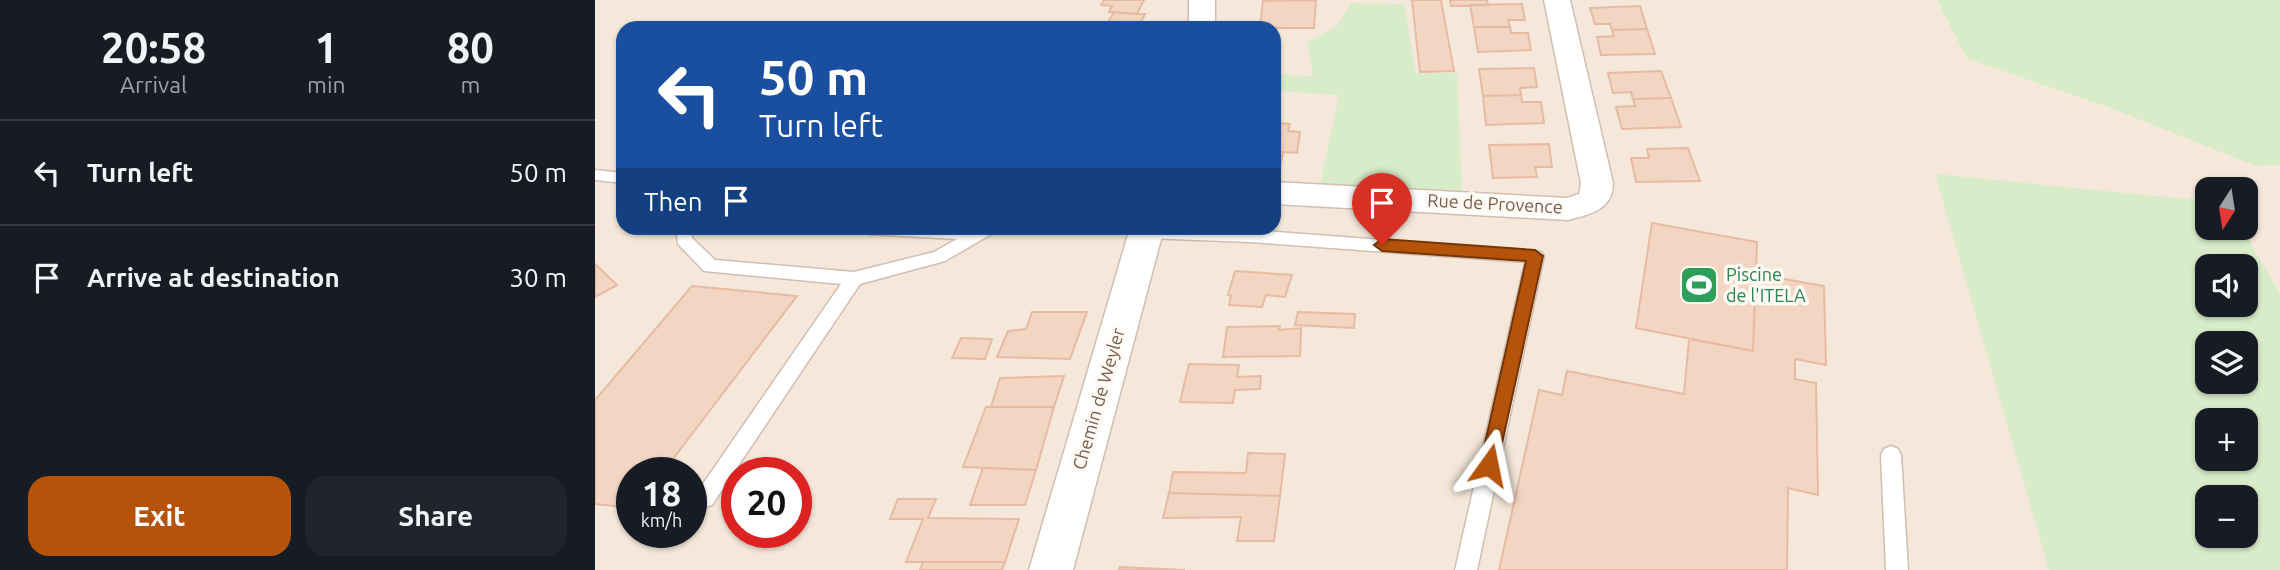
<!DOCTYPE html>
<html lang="en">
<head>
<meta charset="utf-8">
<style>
  :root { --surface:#171b24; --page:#20242c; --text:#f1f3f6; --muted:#9ea1a6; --line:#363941; --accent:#b45309 }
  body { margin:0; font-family:Ubuntu,sans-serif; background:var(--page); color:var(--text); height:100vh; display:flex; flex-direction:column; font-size:26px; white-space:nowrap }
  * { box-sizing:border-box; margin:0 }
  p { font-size:23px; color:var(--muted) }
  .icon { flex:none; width:38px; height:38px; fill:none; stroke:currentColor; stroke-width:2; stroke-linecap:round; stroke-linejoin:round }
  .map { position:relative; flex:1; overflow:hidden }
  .side { display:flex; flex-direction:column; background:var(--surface); width:595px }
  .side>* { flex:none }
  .banner { position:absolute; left:21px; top:21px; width:665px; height:214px; border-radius:21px; box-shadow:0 2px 5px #0004; background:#1a4fa0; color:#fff; overflow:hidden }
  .needle { width:46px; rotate:192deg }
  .fabs { position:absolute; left:1600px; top:177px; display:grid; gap:14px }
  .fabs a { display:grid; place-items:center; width:63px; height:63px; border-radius:14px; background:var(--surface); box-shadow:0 2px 5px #0004; font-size:35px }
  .speed { position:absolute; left:21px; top:457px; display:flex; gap:14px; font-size:35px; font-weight:700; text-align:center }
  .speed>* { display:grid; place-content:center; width:91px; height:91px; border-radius:50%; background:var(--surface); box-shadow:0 2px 5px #0004; line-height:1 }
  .speed small { font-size:18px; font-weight:400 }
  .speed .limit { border:10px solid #d22; background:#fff; color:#111 }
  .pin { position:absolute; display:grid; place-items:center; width:60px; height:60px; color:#fff; margin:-72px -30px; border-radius:50% 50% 50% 0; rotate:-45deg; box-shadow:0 0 7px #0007 }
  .pin .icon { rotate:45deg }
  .me { position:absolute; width:77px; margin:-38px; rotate:12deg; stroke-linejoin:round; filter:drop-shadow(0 0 5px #0008) }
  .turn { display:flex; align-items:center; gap:24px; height:147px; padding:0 28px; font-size:32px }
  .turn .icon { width:91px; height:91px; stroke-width:2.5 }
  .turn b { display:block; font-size:49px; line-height:60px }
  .then { display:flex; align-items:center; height:66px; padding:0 28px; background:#0003; gap:14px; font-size:26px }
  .eta { display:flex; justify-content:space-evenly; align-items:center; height:119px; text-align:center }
  .eta b { font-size:42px; font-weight:700; line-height:49px }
  .primary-button { display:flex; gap:14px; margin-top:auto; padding:14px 28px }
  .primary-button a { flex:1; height:80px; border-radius:21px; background:var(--accent); color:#fff; font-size:28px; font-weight:700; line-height:80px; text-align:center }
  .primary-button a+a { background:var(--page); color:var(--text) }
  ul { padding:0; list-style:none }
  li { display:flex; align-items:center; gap:21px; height:105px; padding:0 28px; border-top:2px solid var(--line) }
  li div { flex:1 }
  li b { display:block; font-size:26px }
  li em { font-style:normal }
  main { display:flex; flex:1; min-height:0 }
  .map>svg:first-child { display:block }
  .residential { fill:#f5e8da; fill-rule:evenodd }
  .green { fill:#d8ecc9; fill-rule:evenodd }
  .building { fill:#f3d5c3; stroke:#e6bba3; stroke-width:2 }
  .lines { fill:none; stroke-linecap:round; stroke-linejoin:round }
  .service-casing { stroke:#d1beb0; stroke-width:3 }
  .minor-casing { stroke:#d1beb0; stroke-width:3 }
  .service { fill:#fff; fill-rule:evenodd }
  .minor { fill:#fff; fill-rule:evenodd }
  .route { fill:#b45309; stroke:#753606; stroke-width:2 }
  .labels { text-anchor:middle; stroke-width:7; stroke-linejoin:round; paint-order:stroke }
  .street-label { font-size:18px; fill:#7a5c4d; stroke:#fffaf3 }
  .leisure-label { font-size:18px; fill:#27864d; stroke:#fffaf3; text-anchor:start }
</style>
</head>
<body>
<main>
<section class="side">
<div class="eta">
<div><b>20:58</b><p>Arrival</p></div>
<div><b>1</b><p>min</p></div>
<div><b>80</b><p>m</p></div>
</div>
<ul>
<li><svg class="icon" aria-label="left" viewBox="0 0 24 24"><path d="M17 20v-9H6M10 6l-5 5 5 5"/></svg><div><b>Turn left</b></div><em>50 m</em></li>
<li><svg class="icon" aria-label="arrive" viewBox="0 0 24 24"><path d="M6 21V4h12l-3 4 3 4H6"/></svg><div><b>Arrive at destination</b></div><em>30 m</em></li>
</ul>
<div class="primary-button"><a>Exit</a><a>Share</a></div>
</section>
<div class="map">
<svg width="1685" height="570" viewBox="0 0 1685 570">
  <rect width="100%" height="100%" fill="#fdf6ec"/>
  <path class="residential" d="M0,0H1342L1372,59L1513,107L1660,166L1685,165V570H0ZM28,28H679V228H28ZM1612,189H1650V228H1612ZM1612,266H1650V304H1612ZM1612,343H1650V382H1612ZM1612,420H1650V458H1612ZM37,472H96V532H37ZM142,472H201V532H142ZM1612,497H1650V536H1612Z"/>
  <path class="green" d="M1342,0H1685V165L1660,166L1513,107L1372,59Z
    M757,3L809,4L821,73H862L867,191L725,185L744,95L679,91V67L687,75L718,76L712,42L741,27Z
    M1340,174L1612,201V228H1647L1685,294V570H1454ZM1612,266H1650V304H1612ZM1612,343H1650V382H1612ZM1612,420H1650V458H1612ZM1612,497H1650V536H1612Z"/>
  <path class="building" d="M509,0H549L542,14L514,12L517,6L506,5Z
    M721,0L719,28H665L668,1Z
    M817,0H846L859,71L825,72Z
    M855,0H892L893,5L856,6Z
    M927,4L930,20H913L915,27H879L875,5Z
    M1045,6L1052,29L1017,30L1015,24H1000L995,8Z
    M519,12L542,14H550L543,28H510Z
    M879,27H915L916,33H933L936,50L883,52Z
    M1052,29L1060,54L1006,55L1002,37L1019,36L1017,30Z
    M939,68L942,87L925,88L926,95L888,96L884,69Z
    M1066,71L1076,98L1038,99L1036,92L1018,93L1013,73Z
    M926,95L927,102H946L949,123L891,125L888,96Z
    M1076,98L1086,127L1027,129L1021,107L1040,106L1038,99Z
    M679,123L695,124L693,131L705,132L702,153L688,152L685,168H679Z
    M954,144L957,167H940L942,177L898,178L894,145Z
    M1093,148L1105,181L1041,182L1036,158H1054L1052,149Z
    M1057,223L1162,242L1158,351L1041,328Z
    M0,264L22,285L0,297Z
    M640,271L697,275L690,297L671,295L667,307L634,305L636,296L633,295Z
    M1161,274L1229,286L1231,365L1200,359V379L1221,383L1223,495L1193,488L1192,570H904L944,390L967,395L972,371L1089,394L1094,339L1158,351Z
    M97,286L202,296L68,472H37V508L0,504V400Z
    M437,312H492L475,359L402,357L413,331L431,329Z
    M703,312L760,314L759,328L700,325Z
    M685,326L684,330L706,328L705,356L628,357L632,327Z
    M366,338L397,339L390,359L357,358Z
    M594,364L644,365L642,377L666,376L665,389L640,390L638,403L585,402Z
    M469,376L459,407H396L405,378Z
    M391,407H459L441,470L368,467Z
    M653,453L690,454L685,496L574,493L578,472L651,473Z
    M388,468L441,470L430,505H375Z
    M574,493L685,496L679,541H642L646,517L568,518Z
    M303,499H341L333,518L424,519L410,562H311L328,519H295Z
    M328,562H410L407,570H325Z
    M525,567L590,570H524Z"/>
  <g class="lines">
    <defs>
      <path id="service" d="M0,170L28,173V183L0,180Z
        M81,228H97V238L120,260L259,272L339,252L362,239L272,234L266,232L264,228H402L400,232L350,261L265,284L117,505L110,507L103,505L100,498L103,491L246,284L109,271L83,244Z
        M546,228L655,230L946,252L949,256L882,570H860L930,262L655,242L551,238L543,232Z
        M1296,446L1303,449L1306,455L1313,570H1291L1286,455L1289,449Z"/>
      <path id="minor" d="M594,0H620V28H594Z
        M949,0H975L1018,183C1018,210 995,214 973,220L679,204V182L972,198L984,194L986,183Z
        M535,228H569L478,570H434Z"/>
    </defs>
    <use href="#service" class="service-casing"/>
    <use href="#minor" class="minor-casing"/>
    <use href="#service" class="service"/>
    <use href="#minor" class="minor"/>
  </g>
  <path class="route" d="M787,239L940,250L948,256L901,471L894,474L888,471L885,465L931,261L787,251L779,245Z"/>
  <defs>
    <symbol id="stadium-square" viewBox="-11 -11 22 22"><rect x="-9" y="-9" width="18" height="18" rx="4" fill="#2e9e5b" stroke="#fffaf3"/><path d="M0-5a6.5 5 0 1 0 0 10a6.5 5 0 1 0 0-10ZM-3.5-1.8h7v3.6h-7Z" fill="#fff"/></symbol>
  </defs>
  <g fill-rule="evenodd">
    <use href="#stadium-square" x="1082" y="263" width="44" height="44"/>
  </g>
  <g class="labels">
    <g class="street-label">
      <text transform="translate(900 204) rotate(3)" y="6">Rue de Provence</text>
      <text transform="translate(504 399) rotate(-74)" y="6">Chemin de Weyler</text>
    </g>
    <g class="leisure-label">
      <text x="1131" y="281">Piscine<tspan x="1131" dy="21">de l'ITELA</tspan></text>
    </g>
  </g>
</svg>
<div class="fabs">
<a><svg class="needle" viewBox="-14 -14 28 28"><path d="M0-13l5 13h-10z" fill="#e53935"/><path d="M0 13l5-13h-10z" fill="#9ea1a6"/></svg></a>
<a><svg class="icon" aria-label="sound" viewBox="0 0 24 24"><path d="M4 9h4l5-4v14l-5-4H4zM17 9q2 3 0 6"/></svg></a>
<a><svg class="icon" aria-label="layers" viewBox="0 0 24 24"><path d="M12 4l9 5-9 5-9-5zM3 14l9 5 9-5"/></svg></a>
<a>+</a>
<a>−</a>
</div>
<div class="speed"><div>18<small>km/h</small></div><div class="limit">20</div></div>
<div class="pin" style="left:787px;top:245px;background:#d93025"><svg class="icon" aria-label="arrive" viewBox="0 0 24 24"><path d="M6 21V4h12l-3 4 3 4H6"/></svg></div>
<svg class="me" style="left:894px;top:465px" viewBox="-20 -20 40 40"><path d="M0-17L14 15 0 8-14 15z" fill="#b45309" stroke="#fff" stroke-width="4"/></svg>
<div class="banner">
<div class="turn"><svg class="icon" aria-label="left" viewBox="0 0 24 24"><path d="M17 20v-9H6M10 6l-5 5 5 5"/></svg><div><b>50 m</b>Turn left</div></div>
<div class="then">Then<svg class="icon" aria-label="arrive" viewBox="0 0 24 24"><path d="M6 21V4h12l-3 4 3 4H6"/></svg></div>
</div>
</div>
</main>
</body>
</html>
